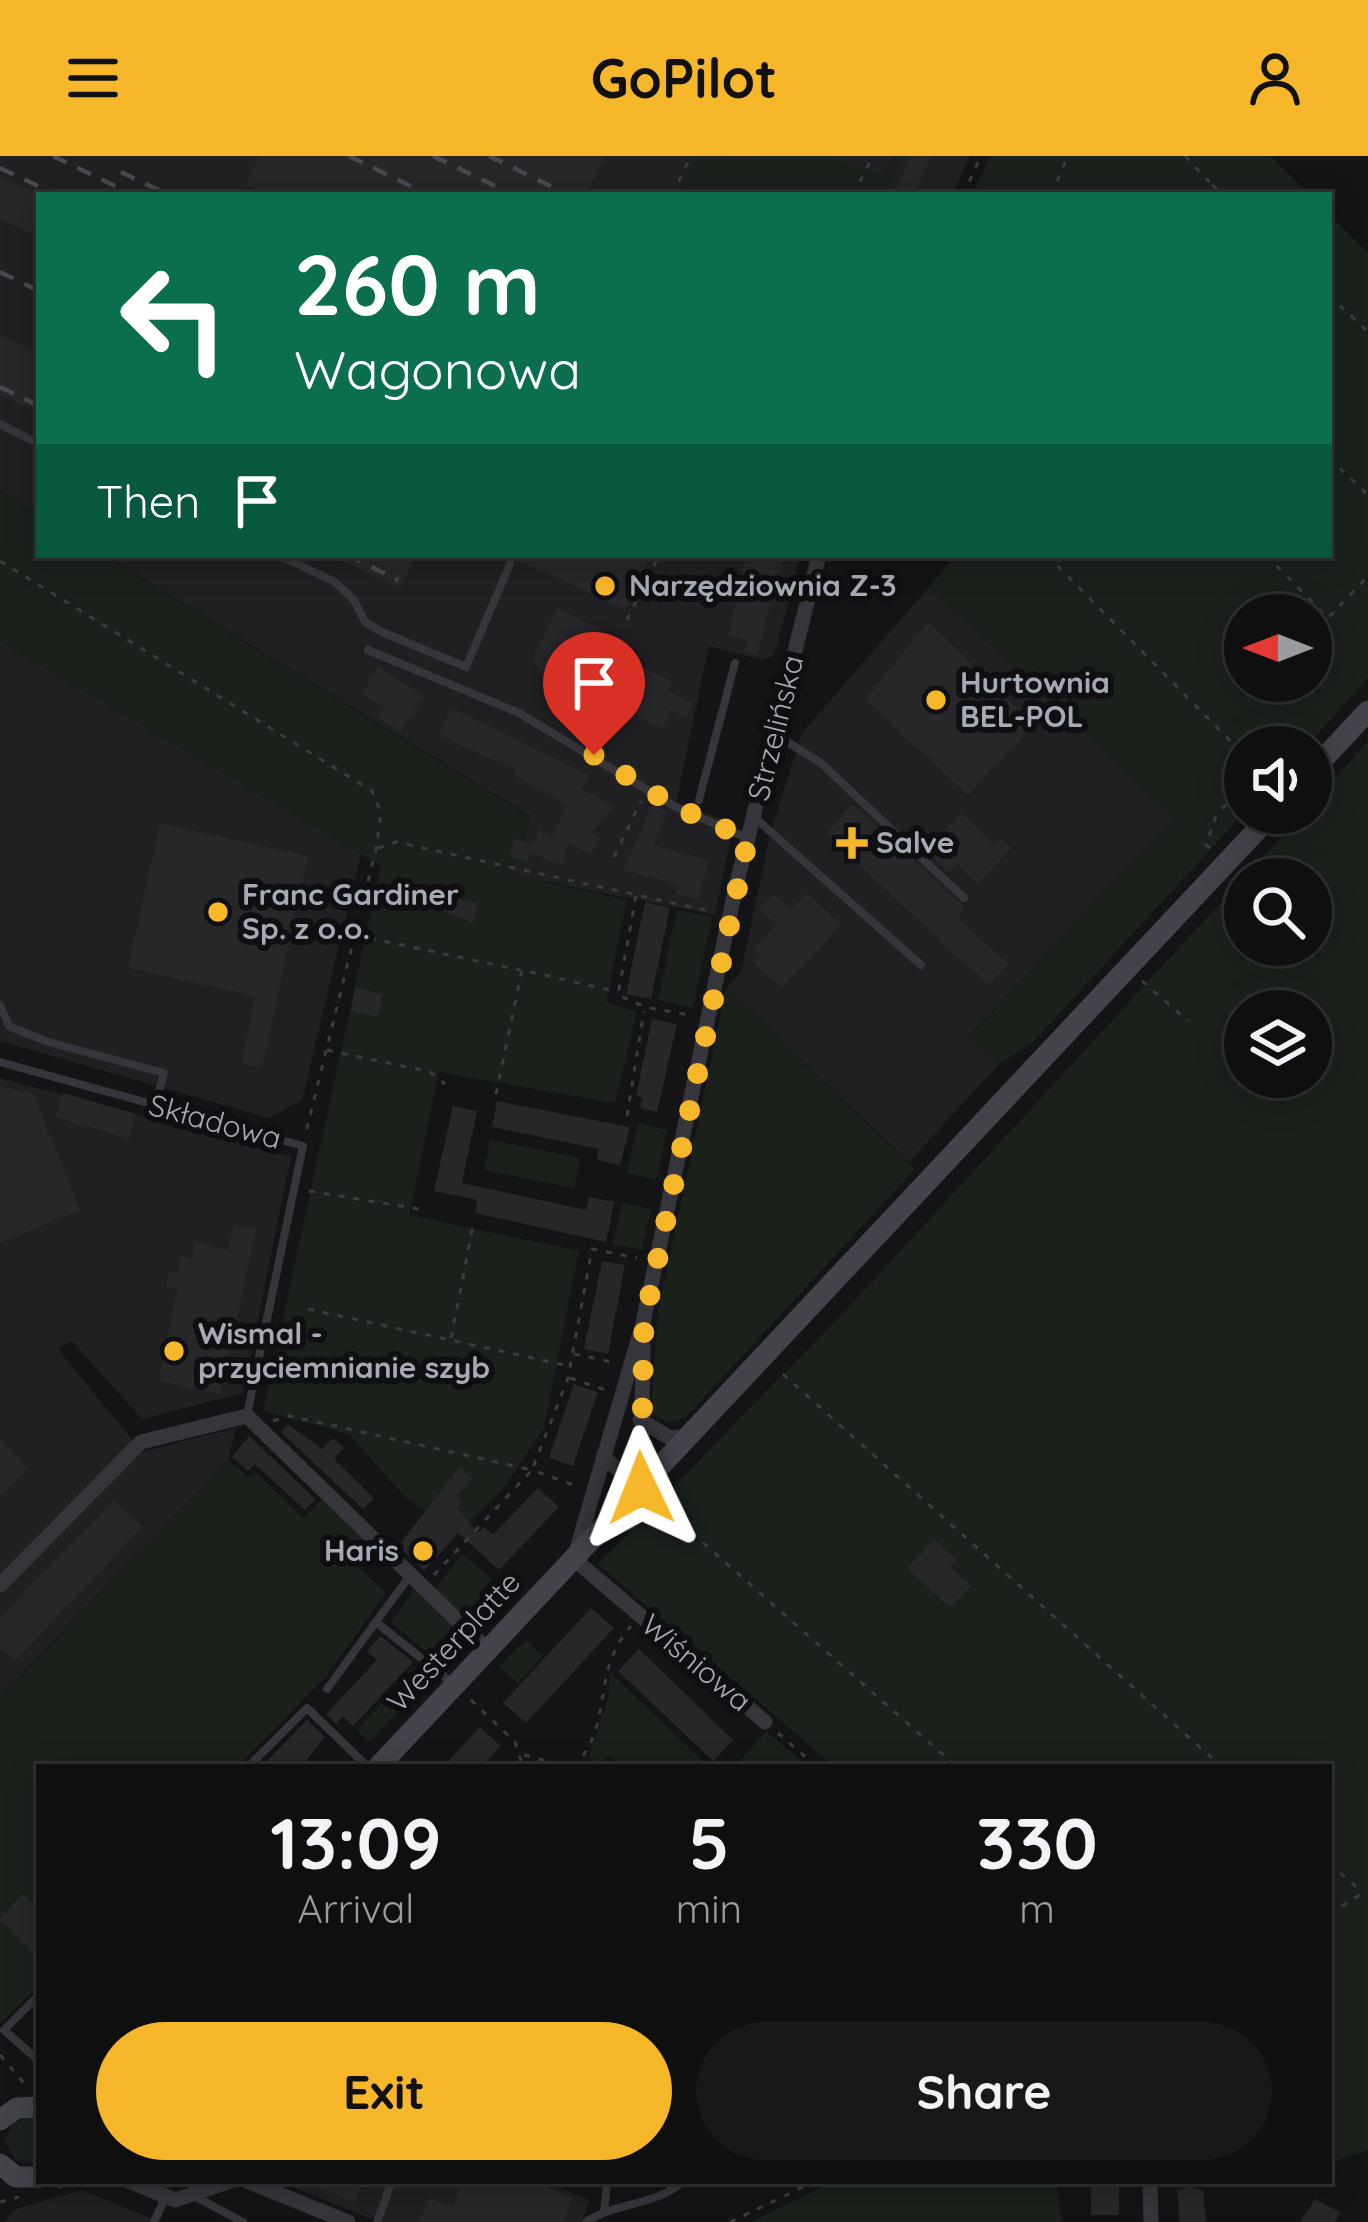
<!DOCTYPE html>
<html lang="en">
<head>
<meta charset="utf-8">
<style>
  :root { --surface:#0f0f10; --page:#181819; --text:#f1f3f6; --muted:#9b9c9f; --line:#2f2f30; --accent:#f7b72a }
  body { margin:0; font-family:Quicksand,sans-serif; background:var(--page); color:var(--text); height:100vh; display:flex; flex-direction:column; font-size:45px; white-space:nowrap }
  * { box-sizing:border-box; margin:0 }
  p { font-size:39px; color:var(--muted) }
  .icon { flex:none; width:66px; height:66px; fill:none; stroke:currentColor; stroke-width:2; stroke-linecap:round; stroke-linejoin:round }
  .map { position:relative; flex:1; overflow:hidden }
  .side { position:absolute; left:36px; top:1608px; width:1296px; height:420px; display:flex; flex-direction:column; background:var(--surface); border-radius:0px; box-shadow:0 6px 30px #0003,0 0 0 3px var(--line) }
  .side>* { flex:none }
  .hud { position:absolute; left:36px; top:36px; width:1296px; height:366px; border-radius:0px; box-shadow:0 6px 30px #0003,0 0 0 3px var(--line); background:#0b6e4f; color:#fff; overflow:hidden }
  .needle { width:78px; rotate:270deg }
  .fabs { position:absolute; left:1224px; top:438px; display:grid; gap:24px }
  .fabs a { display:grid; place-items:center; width:108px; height:108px; border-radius:50%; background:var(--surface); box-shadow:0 6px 30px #0003,0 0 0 3px var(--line); font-size:60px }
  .pin { position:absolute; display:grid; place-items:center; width:102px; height:102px; color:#fff; margin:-123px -51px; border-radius:50% 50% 50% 0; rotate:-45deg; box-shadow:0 0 12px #0007 }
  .pin .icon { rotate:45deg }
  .me { position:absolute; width:132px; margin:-66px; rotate:358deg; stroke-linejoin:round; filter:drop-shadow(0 0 9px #0008) }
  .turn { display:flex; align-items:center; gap:42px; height:252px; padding:0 60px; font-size:54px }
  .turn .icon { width:156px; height:156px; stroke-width:2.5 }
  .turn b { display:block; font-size:84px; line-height:102px }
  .then { display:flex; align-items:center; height:114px; padding:0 60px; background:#0003; gap:24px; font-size:45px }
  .eta { display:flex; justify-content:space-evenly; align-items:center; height:204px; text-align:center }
  .eta b { font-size:72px; font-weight:700; line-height:84px }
  .cta { display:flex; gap:24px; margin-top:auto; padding:24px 60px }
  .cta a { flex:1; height:138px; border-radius:72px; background:var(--accent); color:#111; font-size:48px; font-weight:700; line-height:138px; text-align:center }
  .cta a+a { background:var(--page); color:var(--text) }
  header { display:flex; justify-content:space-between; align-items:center; height:156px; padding:0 60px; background:var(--accent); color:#111; font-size:54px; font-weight:700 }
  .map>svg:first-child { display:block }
  .built { fill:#202023 }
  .green { fill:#1a211b; fill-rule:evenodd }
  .building { fill:#27272a }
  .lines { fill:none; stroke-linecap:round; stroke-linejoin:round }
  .path { stroke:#3b3c42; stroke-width:3; stroke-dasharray:6 9; stroke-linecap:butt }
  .service { stroke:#35353b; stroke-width:8 }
  .minor { stroke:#35353b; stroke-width:15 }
  .secondary { stroke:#43444b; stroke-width:21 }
  .rail { stroke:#484950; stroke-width:4.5; stroke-dasharray:15 12; stroke-linecap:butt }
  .route { stroke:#f7b72a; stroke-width:21; stroke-dasharray:0 37.8 }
  .poi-dot { fill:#f7b72a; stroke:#0f0f11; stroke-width:4.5 }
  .labels { text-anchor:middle; stroke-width:12; stroke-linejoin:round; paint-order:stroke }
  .poi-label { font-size:30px; font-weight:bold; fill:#a5aab6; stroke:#0f0f11; text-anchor:start }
  .street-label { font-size:30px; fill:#a5aab6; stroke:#0f0f11 }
</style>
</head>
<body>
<header><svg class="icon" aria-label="menu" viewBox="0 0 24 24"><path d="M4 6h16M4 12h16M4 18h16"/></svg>GoPilot<svg class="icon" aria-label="person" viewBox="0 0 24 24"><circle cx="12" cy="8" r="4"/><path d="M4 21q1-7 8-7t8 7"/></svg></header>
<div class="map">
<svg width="1368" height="2066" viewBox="0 0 1368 2066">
  <rect width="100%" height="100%" fill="#141416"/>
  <path class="built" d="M0,0H970L952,39H39V359L0,335Z
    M104,399H801L774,500L763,504L709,490L676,647L734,667L715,759L517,720L530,660Z
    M929,431L1175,661L969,880L999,908L909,1006L726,833L741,816L770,679L802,577Z
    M0,485L361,698L302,944L269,962L0,885Z
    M0,922L291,1001L243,1237L142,1263L72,1185L57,1192L142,1296L236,1272L228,1304L0,1541Z
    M277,2025H543L590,2044L581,2066H379Z
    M81,2034L161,2066H4L16,2053Z"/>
  <path class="green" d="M697,0L757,5L761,0H828L882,21L893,0H903L884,39H678Z
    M990,0H1270L1309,39H972Z
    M1329,59L1368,97V522L1305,591H1245V656L1032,887L999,908L969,881L1174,661L929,431L955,399H1329ZM1245,459H1311V525H1245Z
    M0,335L39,359V399H103L530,661L518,720L627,744L606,846L637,856L615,947L439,916L409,1059L579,1095L544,1272L503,1333L460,1376L407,1343L349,1278L263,1255L381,710L0,485Z
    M1368,586V1994L1329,2007V1611H835L598,1408L847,1153L1303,657H1311V648ZM1245,723H1311V789H1245ZM1245,855H1311V921H1245Z
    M677,754L712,761L693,852L658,844Z
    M726,833L915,1013L685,1262L668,1267L651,1257L658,1156Z
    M638,967L667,974L656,1024L627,1017Z
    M490,984L580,1002L574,1032L484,1014Z
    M622,1047L651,1053L642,1094L613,1088Z
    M228,1304L248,1321L256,1316L304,1363L322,1343L366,1384L353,1406L386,1437L324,1523L237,1611H39V1830L0,1868V1542Z
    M462,1398L507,1436L474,1471L435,1433Z
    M414,1433L464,1481L440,1507L391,1466Z
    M526,1484L543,1500L518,1527L499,1511Z
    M414,1511L429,1523L369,1586L357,1574Z
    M610,1516L709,1611H623L610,1600L596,1608L589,1601L609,1539Z
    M766,1575L808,1611H735Z
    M26,1962L39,1964L35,2008L15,2004L5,1986L13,1967Z
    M834,2025H1056L1062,2066H751Z"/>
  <path class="building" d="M259,0H606L586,39H270L246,28Z
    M911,0H931L914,39H894Z
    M0,20L39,39L35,80L0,63Z
    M0,179L39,198V258L0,239Z
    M329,399H403L413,404L400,432Z
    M506,399H650L625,453Z
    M746,399H784L757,498L744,495L747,484L728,479Z
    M557,452L599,472L592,487L672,525L668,535L693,547L686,562L671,554L663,572L580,535L583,528L548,512L541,516L533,503Z
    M928,466L1034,568L968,639L865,543Z
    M378,511L424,540L401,576L378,561L385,552L362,538Z
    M452,552L589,619L581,633L615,651L591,676L600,681L590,699L569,687L562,708L530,697L527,706L509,700L515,682L532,689L538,674L552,679L568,649L516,621L513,612L439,580Z
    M852,648L964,750L958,762L1008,808L988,829L826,678Z
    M652,649L668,656L653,689L709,704L698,744L676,738L678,728L623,714Z
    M962,657L995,689L1001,683L1011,692L978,728L957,708L949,717L926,695Z
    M160,667L308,700L262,912L241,908L256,840L128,812Z
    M807,737L841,769L782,832L754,806L761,799L754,793L776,769L759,753L773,738L790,754Z
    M441,739L478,747L473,767L438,753Z
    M645,746L670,752L651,843L626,838Z
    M356,831L383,839L378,861L351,855Z
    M652,863L677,868L657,956L640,952L643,942L636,940Z
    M0,930L33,938L80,1054L0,1087Z
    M63,937L136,958L129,983L55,961Z
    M497,945L630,971L620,1009L597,1004L599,993L492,971Z
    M453,950L477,955L462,1027L586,1054L589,1041L614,1046L606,1086L475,1057L477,1044L434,1035Z
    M233,1069L256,1073L221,1238L159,1225L177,1133L166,1131L169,1115L177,1117L180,1100L192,1103L195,1087L229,1094Z
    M602,1105L625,1109L608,1198L584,1193Z
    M574,1228L598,1236L573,1310L549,1302Z
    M288,1268L322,1293L333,1282L344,1292L334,1303L374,1342L363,1353L281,1276Z
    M249,1280L315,1343L305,1354L255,1308L248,1315L232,1301Z
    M0,1284L29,1312L0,1341Z
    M460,1311L472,1323L456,1340L462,1346L457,1351L478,1377L484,1371L493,1379L538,1332L559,1351L499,1414L458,1377L424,1415L398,1390Z
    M114,1344L142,1371L15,1505L0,1491V1462Z
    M934,1383L956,1404L950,1411L971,1430L950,1452L907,1412Z
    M591,1452L614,1472L526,1567L503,1547Z
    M380,1480L413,1506L353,1570L343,1560L336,1568L326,1558L377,1504L367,1495Z
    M639,1493L733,1584L713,1605L618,1515Z
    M307,1564L325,1581L301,1611H261Z
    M480,1571L501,1590L481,1611H443Z
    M23,1738L39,1752V1804L0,1763Z
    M301,2025H364L355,2047Z
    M463,2025H531L572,2042L563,2066H419L429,2042L453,2051Z
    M1091,2026H1119V2059H1091Z
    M1190,2030L1203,2035L1206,2066H1180L1177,2035Z
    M1315,2043L1340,2056L1335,2066H1300Z"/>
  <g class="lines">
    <path class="path" d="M1185,0L1212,29L1207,39
      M1212,29L1224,39
      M672,39L691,0
      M853,39L873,0
      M963,39L981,0
      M1051,39L1068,0
      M1329,139L1368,176
      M1329,302L1368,339
      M1047,399L1245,600
      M1266,399L1328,462L1368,420
      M0,405L372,635L381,657L376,693L306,976
      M627,464L659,399
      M378,692L396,686L714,756
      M1210,692L1206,689L1216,660L1245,626
      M614,701L641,645
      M636,740L618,839L645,851L689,859
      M355,779L520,814
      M1142,825L1188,865
      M327,894L430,916L445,928
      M496,938L522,814L618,836
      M627,960L644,855
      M309,1035L419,1053
      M308,1153L569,1210
      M451,1182L474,1065
      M574,1198L612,1206
      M783,1218L1222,1611
      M570,1222L606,1234
      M273,1265L290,1260L532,1314L568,1222L592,1093L637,1102
      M658,1347L957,1611
      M434,1419L532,1314L579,1331
      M471,1544L515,1586L523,1611
      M778,1577L817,1611
      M524,1599L567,1611
      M573,1611C615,1571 589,1519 631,1470
      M1329,1707L1362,1736
      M1329,1758L1368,1734
      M0,1899L29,1933
      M58,2031L79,2026
      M0,2046L19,2041
      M730,2066L816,2025"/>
    <path class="service" d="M0,268L39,288
      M278,399L335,426L354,444L365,466L382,476L466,511L510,408
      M368,494L519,557L674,650L747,682
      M776,579L821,607L964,742
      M699,644L735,507
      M755,662L921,809
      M0,849L9,870L45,885L164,917L155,950
      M0,906L303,990L247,1259
      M377,1467L451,1526
      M327,1533L411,1418
      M248,1611L307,1552L368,1611
      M39,1839L4,1874L39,1905
      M193,2025L194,2040L243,2066
      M602,2025L607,2027L604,2055
      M154,2066L165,2042
      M377,2066L392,2025
      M586,2066C615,2046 657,2050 683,2025"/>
    <path class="minor" d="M640,1264L670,1282L688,1280
      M603,1301L641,1332
      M641,1332L643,1188
      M0,1429L141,1286L247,1260L488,1494
      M765,1566L574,1403L643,1167L736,730L819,399
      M129,2025L175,2044L231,2025
      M247,2025L348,2066
      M1150,2025L1151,2066"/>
    <path class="secondary" d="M1311,616L1368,555
      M378,1611L1273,657
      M0,1964L17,1952L39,1951
      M0,2008L16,2021H39"/>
    <path class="rail" d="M53,0L134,39
      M349,0L429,39
      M433,0L514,39
      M489,0L569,39
      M0,12L57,39
      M121,16L169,39
      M0,116L39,135
      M0,231L39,250
      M347,399L398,424"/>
  </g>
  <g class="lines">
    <path class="route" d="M594,599L674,650L748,683L644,1167L641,1332"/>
  </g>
  <g class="poi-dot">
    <circle cx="605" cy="430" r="12"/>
    <circle cx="936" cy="544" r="12"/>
    <path d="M846 669h12v12h12v12h-12v12h-12v-12h-12v-12h12z"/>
    <circle cx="218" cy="756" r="12"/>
    <circle cx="174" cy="1195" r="12"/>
    <circle cx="423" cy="1395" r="12"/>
  </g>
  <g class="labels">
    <g class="poi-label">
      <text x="629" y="440">Narzędziownia Z-3</text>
      <text x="960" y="537">Hurtownia<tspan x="960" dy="34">BEL-POL</tspan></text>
      <text x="876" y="697">Salve</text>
      <text x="242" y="749">Franc Gardiner<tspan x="242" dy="34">Sp. z o.o.</tspan></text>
      <text x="198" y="1188">Wismal -<tspan x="198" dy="34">przyciemnianie szyb</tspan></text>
      <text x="399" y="1405" text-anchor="end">Haris</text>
    </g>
    <g class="street-label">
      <text transform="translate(776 572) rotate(-76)" y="10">Strzelińska</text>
      <text transform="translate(215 966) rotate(15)" y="10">Składowa</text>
      <text transform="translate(454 1486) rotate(-47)" y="10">Westerplatte</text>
      <text transform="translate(696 1507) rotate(40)" y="10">Wiśniowa</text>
    </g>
  </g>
</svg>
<div class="fabs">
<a><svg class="needle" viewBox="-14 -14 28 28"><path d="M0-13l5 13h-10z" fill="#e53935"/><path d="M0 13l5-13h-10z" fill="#9b9c9f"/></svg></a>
<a><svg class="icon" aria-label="sound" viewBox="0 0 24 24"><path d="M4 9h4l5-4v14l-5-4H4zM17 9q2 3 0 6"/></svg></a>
<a><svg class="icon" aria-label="search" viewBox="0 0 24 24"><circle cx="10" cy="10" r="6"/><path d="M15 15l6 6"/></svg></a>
<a><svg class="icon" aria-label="layers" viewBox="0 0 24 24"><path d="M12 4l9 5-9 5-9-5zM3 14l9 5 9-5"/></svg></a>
</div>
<div class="pin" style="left:594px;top:599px;background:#d93025"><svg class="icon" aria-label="arrive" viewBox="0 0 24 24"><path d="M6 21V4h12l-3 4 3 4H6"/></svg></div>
<svg class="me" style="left:641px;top:1332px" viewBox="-20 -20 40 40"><path d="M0-17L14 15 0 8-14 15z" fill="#f7b72a" stroke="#fff" stroke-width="4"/></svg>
<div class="hud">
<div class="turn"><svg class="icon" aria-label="left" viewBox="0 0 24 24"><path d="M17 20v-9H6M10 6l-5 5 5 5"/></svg><div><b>260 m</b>Wagonowa</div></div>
<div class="then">Then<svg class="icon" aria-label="arrive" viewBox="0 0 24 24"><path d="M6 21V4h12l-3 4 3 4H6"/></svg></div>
</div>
<section class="side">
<div class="eta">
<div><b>13:09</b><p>Arrival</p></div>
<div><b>5</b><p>min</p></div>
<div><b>330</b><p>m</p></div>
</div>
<div class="cta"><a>Exit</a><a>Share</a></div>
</section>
</div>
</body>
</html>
